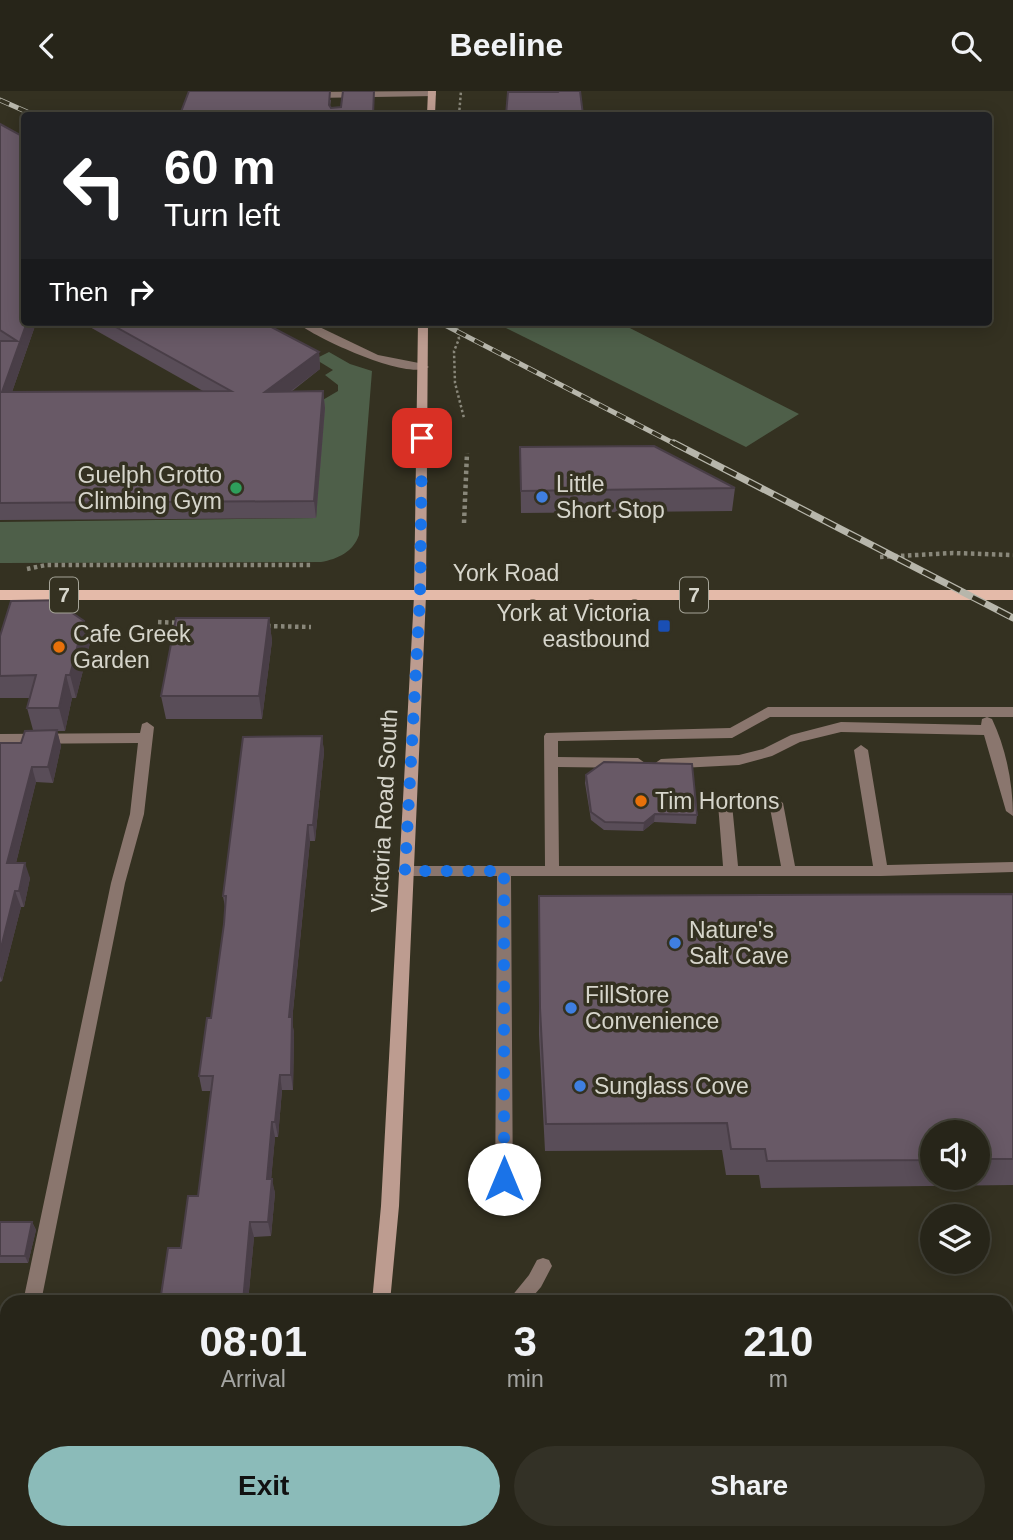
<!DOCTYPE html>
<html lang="en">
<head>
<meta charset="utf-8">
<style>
  :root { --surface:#272519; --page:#333126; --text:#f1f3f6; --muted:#a4a5a2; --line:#434238; --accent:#8bbbb9 }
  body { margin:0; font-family:Helvetica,sans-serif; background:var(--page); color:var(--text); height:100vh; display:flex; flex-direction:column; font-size:26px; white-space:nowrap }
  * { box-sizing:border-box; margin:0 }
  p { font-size:23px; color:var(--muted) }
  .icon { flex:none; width:38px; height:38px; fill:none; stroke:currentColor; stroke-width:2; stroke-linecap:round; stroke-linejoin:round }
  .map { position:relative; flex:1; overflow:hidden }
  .drawer { position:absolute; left:0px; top:1204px; width:1013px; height:245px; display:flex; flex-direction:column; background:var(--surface); border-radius:21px 21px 0 0; box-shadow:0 4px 18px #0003,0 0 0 2px var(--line) }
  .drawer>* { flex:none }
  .top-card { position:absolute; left:21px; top:21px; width:971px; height:214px; border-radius:7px; box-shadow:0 4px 18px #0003,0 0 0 2px var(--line); background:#202124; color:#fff; overflow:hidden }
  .fabs { position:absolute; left:920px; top:1029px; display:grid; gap:14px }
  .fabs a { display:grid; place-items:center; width:70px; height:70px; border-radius:50%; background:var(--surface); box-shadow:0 4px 18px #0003,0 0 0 2px var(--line); font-size:35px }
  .pin { position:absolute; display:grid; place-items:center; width:60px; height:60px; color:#fff; margin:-30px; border-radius:14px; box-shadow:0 4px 10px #0006 }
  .me { position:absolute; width:77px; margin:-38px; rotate:0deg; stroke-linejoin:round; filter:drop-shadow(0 0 5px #0008) }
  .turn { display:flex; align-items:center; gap:24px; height:147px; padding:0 28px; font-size:32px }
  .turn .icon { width:91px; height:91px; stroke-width:2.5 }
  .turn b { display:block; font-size:49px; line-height:60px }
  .then { display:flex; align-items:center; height:66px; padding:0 28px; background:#0003; gap:14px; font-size:26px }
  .eta { display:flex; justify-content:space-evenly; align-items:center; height:119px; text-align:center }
  .eta b { font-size:42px; font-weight:600; line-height:49px }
  .cta { display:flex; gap:14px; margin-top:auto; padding:14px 28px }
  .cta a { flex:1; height:80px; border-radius:42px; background:var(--accent); color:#111; font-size:28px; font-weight:600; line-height:80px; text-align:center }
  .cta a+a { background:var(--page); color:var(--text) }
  header { display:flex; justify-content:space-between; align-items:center; height:91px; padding:0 28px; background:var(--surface); font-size:32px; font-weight:600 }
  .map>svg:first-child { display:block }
  .green { fill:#4e5f49 }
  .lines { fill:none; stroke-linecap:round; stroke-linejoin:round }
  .path-far1 { stroke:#89877a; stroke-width:2.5; stroke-dasharray:2.5 2.5; stroke-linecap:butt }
  .path { stroke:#89877a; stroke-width:4.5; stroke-dasharray:3.5 3.5; stroke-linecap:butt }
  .lane { fill:#8a766e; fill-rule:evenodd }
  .secondary { fill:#bd9c90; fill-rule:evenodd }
  .primary { fill:#e4baa9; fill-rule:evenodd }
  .rail-far1-casing { stroke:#b7b6ab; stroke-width:5 }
  .rail-casing { stroke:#b7b6ab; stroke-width:7 }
  .rail-far1 { stroke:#343121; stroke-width:3.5; stroke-dasharray:10; stroke-linecap:butt }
  .rail { stroke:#343121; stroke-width:4.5; stroke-dasharray:14; stroke-linecap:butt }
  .wall { fill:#594d58; fill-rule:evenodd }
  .shaded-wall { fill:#493e47 }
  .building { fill:#685966; stroke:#493e47; stroke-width:2 }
  .route { stroke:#1a73e8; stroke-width:12; stroke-dasharray:0 21.6 }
  .leisure-dot { fill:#2e9e5b; stroke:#343121; stroke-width:2.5 }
  .shop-dot { fill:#3f7fe0; stroke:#343121; stroke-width:2.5 }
  .transit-dot { fill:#1a4fb4; stroke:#343121; stroke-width:2.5 }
  .food-dot { fill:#e8710a; stroke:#343121; stroke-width:2.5 }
  .labels { text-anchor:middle; stroke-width:7; stroke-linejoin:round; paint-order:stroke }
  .shield { fill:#343121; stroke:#a5a498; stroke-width:2 }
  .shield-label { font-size:21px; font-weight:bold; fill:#d6d5cb }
  .poi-label { font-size:23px; fill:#d6d5cb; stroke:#343121; text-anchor:start }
  .street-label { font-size:23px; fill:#d6d5cb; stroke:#343121 }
</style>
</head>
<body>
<header><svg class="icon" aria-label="back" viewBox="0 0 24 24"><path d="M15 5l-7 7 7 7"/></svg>Beeline<svg class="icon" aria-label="search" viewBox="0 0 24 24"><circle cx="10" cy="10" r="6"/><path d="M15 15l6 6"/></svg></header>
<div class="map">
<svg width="1013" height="1449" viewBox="0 0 1013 1449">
  <rect width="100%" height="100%" fill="#343121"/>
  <path class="green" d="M494,231H618L799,323L746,356Z
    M329,261L350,273L372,280L359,444C353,461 338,468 321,471L0,472V431L316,427L321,310L338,300V294L325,284L333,279L315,268Z"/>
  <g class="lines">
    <path class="path-far1" d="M459,24L461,0
      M456,231L459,248L454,260L455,292L464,327"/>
    <path class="path" d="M464,432L467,362
      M880,466L953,462L1013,464
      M27,478L46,474H313
      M158,531L181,532
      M267,535L311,536"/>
    <path class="lane" d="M432,0L436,3L435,5L314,7L310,4L314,1Z
      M296,231H309L378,264L424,273L429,276C408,290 315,247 296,231Z
      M768,616H1013V626H770L732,647L558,650V666L638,667L645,672L638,677L558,676L559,775H723L718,713L725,708L732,713L738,775H781L769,712L776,707L783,712L795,775H873L854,659L861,654L868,659L887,774L1013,771V781L881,785H511L513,1116L510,1121L504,1124L498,1121L495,1116L497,785H405L400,784L398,780L400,776L405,775H545L544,645L546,642L730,637Z
      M987,626L992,628C1006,657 1013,693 1013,725L1006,720L984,644L841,641L800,651L772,665L739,674L661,678L654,673L661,668L739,664L763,658L791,644L841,631L981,634L982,628Z
      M147,631L154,636L144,723L125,792L41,1211H23L111,792L130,723L138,652L0,653V643L140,642L142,633Z
      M543,1167L549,1169L552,1175L541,1196L528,1211H507L529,1184L537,1169Z
      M7,1322V1370L0,1373V1325Z"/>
    <path class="secondary" d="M428,0H436L435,24H427Z
      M418,231H428L426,505L399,1115L390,1211H372L381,1115L414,505Z
      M351,1442H371L370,1449H350Z"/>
    <path class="primary" d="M0,499H1013V509H0Z"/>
    <defs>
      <path id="rail-far1" d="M0,9L34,24
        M439,231L677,354"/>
      <path id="rail" d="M674,352L1013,527"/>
    </defs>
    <use href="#rail-far1" class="rail-far1-casing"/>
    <use href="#rail" class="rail-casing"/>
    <use href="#rail-far1" class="rail-far1"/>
    <use href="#rail" class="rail"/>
  </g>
  <path class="wall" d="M374,8V24H182L181,21L331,9L330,16L331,17L341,16Z
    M0,33L35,235L12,301L203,300L81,231H262L319,261L320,278L291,301L323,300L325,317L316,427L0,429Z
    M520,356L735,397L732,420L521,422Z
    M74,523L84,530L90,552L76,607H72L65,640H57L61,655L53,692L36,691L16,772L30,787L24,816H21L2,890L0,891V652H21L33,639L27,617L30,607H0V545Z
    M269,527L272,550L262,628H166L161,605Z
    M322,645L324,661L315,750H310L292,930L294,942L293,999H282L278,1046H275L271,1088L275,1102L271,1145L254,1146L248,1211H160L181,1157L198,1105L211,1000H202L199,985L211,927L224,833L225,816L223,805Z
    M586,684L697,724L696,733L654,731L643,740L604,739L591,729L585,692Z
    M1013,803V1094L761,1097L759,1084H726L722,1059L545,1060L539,944V805ZM933,1041H978V1087H933Z
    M0,1131H32L36,1139L28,1172H0Z"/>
  <path class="shaded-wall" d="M27,231H43L35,235L6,318L2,301Z
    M319,261L320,278L267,318L265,301Z
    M323,300L325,317L316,427L314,410Z
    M71,509L76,532L68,519Z
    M269,527L272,550L262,628L259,605Z
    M84,530L90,552L76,607L70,584Z
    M66,584L72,607L65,640L59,617Z
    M57,639L61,655L53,692L48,676Z
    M322,645L324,661L315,750L313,734Z
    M32,676L36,691L12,788L7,772Z
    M655,723L654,731L643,740L644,732Z
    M308,734L310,750L292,930L294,942L293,999L291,984L289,926Z
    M25,772L30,787L24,816L19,800Z
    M15,800L21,816L2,890L0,885V861Z
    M280,984L282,999L278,1046L275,1031Z
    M272,1031L275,1046L270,1102L267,1088Z
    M272,1088L275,1102L271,1145L268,1131Z
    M32,1131L36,1139L28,1172L25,1165Z
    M250,1131L254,1146L248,1211H243Z
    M238,1442H242V1449H237Z"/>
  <path class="building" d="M189,0H330L329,14L331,17L341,16L343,0H374L373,24L181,21Z
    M559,0H580L583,24H506L508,1H558Z
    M0,33L24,46V231H27L2,301L231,300L107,231H262L319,261L265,301L323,300L314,410L0,412V250H17L0,239Z
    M654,355L735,397L521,400L520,356Z
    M71,509L68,519L84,530L70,584H66L59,617H27L36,584L0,585V545L11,510Z
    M176,527H269L259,605H161Z
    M57,639L48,676H32L7,772H25L19,800H15L0,861V652H21L25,640Z
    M322,645L313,734H308L289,926H292L291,984H280L275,1031H272L267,1088H272L268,1131H250L243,1211H160L168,1157H181L188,1105H198L213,985H199L207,927H211L224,833L226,805H223L243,646Z
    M604,671L692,673L697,724L655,723L644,732L605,731L591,721L586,684Z
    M1013,803V1068H978V1041H933V1069L767,1070L765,1058H731L727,1032L546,1033L540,917L539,805Z
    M0,1131H32L25,1165H0Z
    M173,1442H238L237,1449H172Z"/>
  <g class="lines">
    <path class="route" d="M422,347L420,505L405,780H504V1088"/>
  </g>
  <circle class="leisure-dot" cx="236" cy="397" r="7"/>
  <g class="shop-dot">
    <circle cx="542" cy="406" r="7"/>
    <circle cx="675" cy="852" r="7"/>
    <circle cx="571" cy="917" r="7"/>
    <circle cx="580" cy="995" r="7"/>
  </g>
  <rect class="transit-dot" x="657" y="528" width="14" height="14" rx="3.5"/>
  <g class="food-dot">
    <circle cx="59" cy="556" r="7"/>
    <circle cx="641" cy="710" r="7"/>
  </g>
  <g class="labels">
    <g class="shield">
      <rect x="50" y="486.5" width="28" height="35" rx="5"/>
      <rect x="680" y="486.5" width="28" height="35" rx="5"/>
    </g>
    <g class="shield-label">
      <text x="64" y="511">7</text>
      <text x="694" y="511">7</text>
    </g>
    <g class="poi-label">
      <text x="222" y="392" text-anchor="end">Guelph Grotto<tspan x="222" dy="26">Climbing Gym</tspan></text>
      <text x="556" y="401">Little<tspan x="556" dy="26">Short Stop</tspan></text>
      <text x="650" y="530" text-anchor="end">York at Victoria<tspan x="650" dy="26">eastbound</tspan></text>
      <text x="73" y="551">Cafe Greek<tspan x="73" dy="26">Garden</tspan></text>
      <text x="655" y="718">Tim Hortons</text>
      <text x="689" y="847">Nature's<tspan x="689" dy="26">Salt Cave</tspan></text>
      <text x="585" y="912">FillStore<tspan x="585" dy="26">Convenience</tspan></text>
      <text x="594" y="1003">Sunglass Cove</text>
    </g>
    <g class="street-label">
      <text x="506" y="490">York Road</text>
      <text transform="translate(384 720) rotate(-87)" y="8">Victoria Road South</text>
    </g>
  </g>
</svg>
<div class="fabs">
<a><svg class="icon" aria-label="sound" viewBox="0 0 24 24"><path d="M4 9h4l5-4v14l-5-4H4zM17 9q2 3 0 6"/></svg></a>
<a><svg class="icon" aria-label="layers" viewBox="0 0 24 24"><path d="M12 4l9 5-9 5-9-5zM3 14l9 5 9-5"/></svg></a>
</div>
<div class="pin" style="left:422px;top:347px;background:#d93025"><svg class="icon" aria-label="arrive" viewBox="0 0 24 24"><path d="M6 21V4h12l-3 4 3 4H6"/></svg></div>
<svg class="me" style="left:504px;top:1088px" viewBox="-20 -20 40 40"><circle r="19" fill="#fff"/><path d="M0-13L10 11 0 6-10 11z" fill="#1a73e8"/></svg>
<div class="top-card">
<div class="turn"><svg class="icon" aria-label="left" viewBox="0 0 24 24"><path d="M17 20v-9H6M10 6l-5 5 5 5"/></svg><div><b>60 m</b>Turn left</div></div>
<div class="then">Then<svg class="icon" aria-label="right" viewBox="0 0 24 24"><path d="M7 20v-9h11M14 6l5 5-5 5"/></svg></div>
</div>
<section class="drawer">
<div class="eta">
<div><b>08:01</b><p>Arrival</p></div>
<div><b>3</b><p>min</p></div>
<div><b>210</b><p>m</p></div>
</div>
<div class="cta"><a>Exit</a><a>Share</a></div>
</section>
</div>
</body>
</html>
